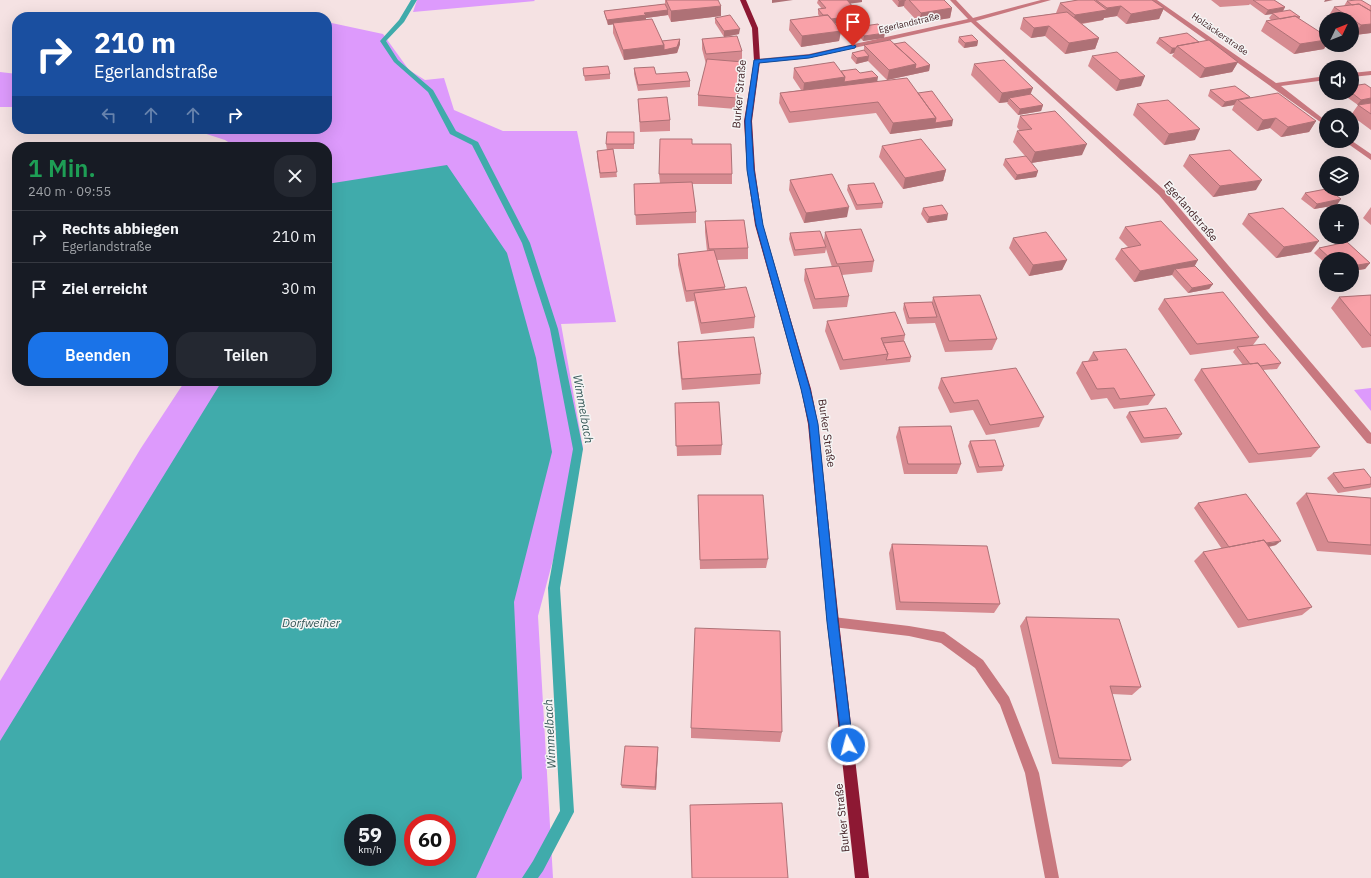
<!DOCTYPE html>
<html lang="de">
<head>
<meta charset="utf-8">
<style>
  :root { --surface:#171b24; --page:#242831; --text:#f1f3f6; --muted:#9ea1a6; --line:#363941; --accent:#1a73e8 }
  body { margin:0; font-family:"IBM Plex Sans",sans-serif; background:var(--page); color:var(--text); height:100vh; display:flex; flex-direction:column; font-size:15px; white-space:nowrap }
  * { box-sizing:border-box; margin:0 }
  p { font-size:13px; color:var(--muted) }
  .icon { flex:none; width:22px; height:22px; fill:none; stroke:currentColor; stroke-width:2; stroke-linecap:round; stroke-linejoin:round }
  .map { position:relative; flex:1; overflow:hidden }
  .panel { position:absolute; left:12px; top:142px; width:320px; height:244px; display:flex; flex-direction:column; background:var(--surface); border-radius:16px; box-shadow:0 4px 16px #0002 }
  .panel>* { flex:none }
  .top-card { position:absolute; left:12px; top:12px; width:320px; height:122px; border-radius:16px; box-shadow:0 4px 16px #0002; background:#1a4fa0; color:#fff; overflow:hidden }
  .needle { width:26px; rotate:47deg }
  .tools { position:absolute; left:1319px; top:12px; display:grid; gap:8px }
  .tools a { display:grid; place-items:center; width:40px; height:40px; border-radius:50%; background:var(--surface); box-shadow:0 4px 16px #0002; font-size:20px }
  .speed { position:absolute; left:344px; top:814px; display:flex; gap:8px; font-size:20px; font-weight:700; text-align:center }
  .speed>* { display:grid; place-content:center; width:52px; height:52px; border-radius:50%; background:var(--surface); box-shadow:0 4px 16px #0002; line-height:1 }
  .speed small { font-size:10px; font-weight:400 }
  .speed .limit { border:6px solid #d22; background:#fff; color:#111 }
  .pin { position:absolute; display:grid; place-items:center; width:34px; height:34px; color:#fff; margin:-41px -17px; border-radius:50% 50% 50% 0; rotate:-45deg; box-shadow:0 0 4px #0007 }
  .pin .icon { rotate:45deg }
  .me { position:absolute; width:44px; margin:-22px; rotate:353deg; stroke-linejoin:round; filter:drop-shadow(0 0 3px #0008) }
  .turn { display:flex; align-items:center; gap:14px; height:84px; padding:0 16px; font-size:18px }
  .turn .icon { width:52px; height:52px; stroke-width:2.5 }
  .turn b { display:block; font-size:28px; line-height:34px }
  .lanes { display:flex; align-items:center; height:38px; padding:0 16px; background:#0003; justify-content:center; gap:20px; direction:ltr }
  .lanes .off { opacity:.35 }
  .round { display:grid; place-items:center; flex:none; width:42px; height:42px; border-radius:16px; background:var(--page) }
  .overview { display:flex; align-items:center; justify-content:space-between; height:68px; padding:0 16px }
  h1 { font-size:24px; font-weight:600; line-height:30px; color:#1e9e55 }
  .action { display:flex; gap:8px; margin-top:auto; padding:8px 16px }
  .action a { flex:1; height:46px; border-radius:16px; background:var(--accent); color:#fff; font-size:16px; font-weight:600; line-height:46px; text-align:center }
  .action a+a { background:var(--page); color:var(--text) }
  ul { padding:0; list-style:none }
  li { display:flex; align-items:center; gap:12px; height:52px; padding:0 16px; border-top:1px solid var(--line) }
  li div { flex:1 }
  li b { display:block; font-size:15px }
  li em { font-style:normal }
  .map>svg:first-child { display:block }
  .green { fill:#dd9afc; fill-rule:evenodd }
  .water { fill:#40abab; fill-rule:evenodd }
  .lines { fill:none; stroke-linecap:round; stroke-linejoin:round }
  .stream { fill:#40abab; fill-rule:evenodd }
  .minor { fill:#c8787f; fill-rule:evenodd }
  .major { fill:#8d1833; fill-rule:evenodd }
  .wall { fill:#d68a90 }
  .shaded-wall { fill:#ae7176 }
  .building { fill:#f9a1a8; stroke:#ae7176 }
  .route { fill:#1a73e8; stroke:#114b97 }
  .labels { text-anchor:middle; stroke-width:3; stroke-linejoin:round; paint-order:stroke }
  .far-street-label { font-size:9px; fill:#3d1b1f; stroke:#f5f5f5 }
  .street-label { font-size:11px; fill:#3d1b1f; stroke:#f5f5f5 }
  .water-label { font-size:12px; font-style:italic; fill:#385858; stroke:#f5f5f5 }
</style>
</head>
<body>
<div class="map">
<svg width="1371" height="878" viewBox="0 0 1371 878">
  <rect width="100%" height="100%" fill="#f5e2e3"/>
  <path class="green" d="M417,0H534L535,1L413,12Z
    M327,22L383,34L409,70L425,80L444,78L454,110L503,131H577L616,322L561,324L583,448L538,616L553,878H0V681L141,448L185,381H327V147H236L225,140L191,129H327ZM353,823H387V857H353ZM413,823H447V857H413Z
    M0,72L17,74V107H0Z
    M1371,388V411L1354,390Z"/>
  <path class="water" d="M447,165L507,253L536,358L552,452L514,602L522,778L476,878H0V741L222,381H327V184ZM353,823H387V857H353ZM413,823H447V857H413Z"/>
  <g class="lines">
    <path class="stream" d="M411,0H417L404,22L386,41L398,60L433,90L456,131L478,142L530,243L558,329L583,449L560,588L574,812L543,871L538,878H522L533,861L560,811L548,588L573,449L550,329L522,243L472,145L450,134L428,92L394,62L380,41L399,20Z"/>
    <path class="minor" d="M950,0H956L973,18L1041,0H1051L976,21L1165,191L1371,433V444L1367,443L1159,195L971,22L809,58L757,63L754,61L757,59L809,54L968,19Z
      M1150,0H1157L1276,83L1326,76V80L1281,86L1326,121V126Z
      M1371,71V75L1352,77V73Z
      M1344,141H1352L1371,154V160Z
      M833,617L909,626L944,632L983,660L1009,697L1039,773L1059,878H1045L1025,773L1000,705L975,668L941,643L909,636L833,627L829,626L827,622L829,618Z"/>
    <path class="major" d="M740,0H746L758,28L760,61L752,121L755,170L763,225L811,389L818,424L839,622L869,878H855L827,622L808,424L801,389L755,225L747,170L744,121L754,61L752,28Z"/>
  </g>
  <path class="wall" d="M665,0L721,6V16L671,22L668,15L646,18V19L662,41L680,39V44L677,53L624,60L613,33V24L608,25L605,16L604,11L665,4Z
    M818,0H862V2L850,3L859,20L835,23L841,31L839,41L801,47L789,30L790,20L819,16L818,14V9H822L817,3Z
    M892,0H944L952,8L950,18L919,23L904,7V6L898,7Z
    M1078,0H1152L1164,8L1159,19L1126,24L1117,16L1104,18L1103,20L1082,24L1099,38L1095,49L1065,54L1045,36L1031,38L1020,29L1023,18L1057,13H1056L1060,3Z
    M1211,0H1274L1285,7L1283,12L1300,17L1299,19L1326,45L1324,49L1294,54L1261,31L1266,21L1271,20L1269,18L1272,14L1265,15L1250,4L1249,5L1220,7Z
    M1347,1L1371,6V33L1355,35L1352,33V19H1330L1328,17L1334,7L1344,6Z
    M715,18L739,34L724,37L715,23Z
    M857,27L884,38L863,41L856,32Z
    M959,37L978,41L977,46L964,48L958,42Z
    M1159,38L1199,42L1238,62L1232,72L1200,78L1172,56L1174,53L1170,54L1156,43Z
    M702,39L742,51V61L738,62L743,72L736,109L698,106V95L706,64L702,49Z
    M894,44L930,65L929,71L887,80L868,61L856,64L851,58L852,53L864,50V45Z
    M1092,56L1141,86L1116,91L1088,66Z
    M974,64L1031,94L1043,105L1041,111L1018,115L1007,103L1008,102L999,103L971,75Z
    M583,68L610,74V79L585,81Z
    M634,68L656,74L690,81V87L638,91L634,74Z
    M794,68L860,73L877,82L918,93L952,126L890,134L876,113L789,123L779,103L780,93L801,90L793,78Z
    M1371,88V130L1352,116V115H1351L1358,105L1341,93H1352Z
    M1210,90L1250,97L1316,121L1309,132L1281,137L1270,128L1257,131L1232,110L1234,105L1222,107L1208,96Z
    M638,99L670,120V131L640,132Z
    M1137,104L1195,140L1164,145L1133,115Z
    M1020,116L1082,155L1031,163L1013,142L1017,131H1020L1017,127Z
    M634,137V149H613L617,177L600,178L597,156L607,150L606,144Z
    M692,144L732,174V184H692L696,212V223L636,225L634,184L660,183L659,174Z
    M882,146L946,170L943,181L903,189L879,157Z
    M1189,155L1256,190L1213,197L1183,166Z
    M1005,159L1038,171L1036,177L1015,180L1003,165Z
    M790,180L847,217L804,223L789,190Z
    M848,185L883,203L882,208L856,210L847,190Z
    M1305,193L1337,205L1314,209L1301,199Z
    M1371,207V225L1363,218Z
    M923,208L947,220L927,223L921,214Z
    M1248,214L1311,252L1276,258L1242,224Z
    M705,221L748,248V259L717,260L725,287V289L755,317L754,328L701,334L694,301L686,302L678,265V254L707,251L705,232Z
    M1125,227L1195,266L1213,284L1209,289L1188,293L1172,275L1134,282L1115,259L1121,249L1128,247L1119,238Z
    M825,232L874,261L872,272L842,275L849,296L847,307L813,309L804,280L805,269L832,267L826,249L825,253L794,256L789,239L790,233L824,241Z
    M1013,238L1067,260L1062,270L1029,276L1009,248Z
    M1347,242L1370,263L1365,269L1352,271V259H1326V264L1314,253L1319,248Z
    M1371,295V347L1362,348L1331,308L1339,297Z
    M933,297L997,339L992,350L945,352L935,323L907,324L903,309L904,303L932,302Z
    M1164,299L1259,337L1253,345L1281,363L1277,369L1263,370L1320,447L1311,457L1249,463L1194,380L1201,369L1243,365L1233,352L1235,349L1190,355L1158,309Z
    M827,321L905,335L904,341L911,357L910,362L840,370L825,331Z
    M678,342L761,374L760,384L682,390L678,352Z
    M1093,352L1155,395L1148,405L1114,409L1107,398L1091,400L1076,373L1082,362L1088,361Z
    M941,378L1044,417L1039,427L986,435L973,410L950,413L938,388Z
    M675,403L722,445L721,455L677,456Z
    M1129,412L1182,434L1178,439L1141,443L1126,417Z
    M899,427L961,464L957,474H904L896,437Z
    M970,441L1004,466L1002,471L977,473L968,446Z
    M1333,473L1371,478V487L1370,488L1338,493L1327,478Z
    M1306,493L1371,498V555L1317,551L1296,503Z
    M698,495L768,559L766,568L700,569Z
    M1198,503L1276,545L1269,547L1312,607L1302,615L1238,628L1194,561L1203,552L1222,549L1194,508Z
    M892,544L1000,604L994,613L896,610L889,553Z
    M1026,617L1141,687L1132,695L1112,694L1131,760L1122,767L1052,764L1020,626Z
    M691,728L782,732L780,742L691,738Z
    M658,747L656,790L622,788L621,785Z"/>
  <path class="shaded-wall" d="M772,0H793L772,3Z
    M841,0H862V2L840,5Z
    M905,0L904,6L898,7L899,1Z
    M1325,0H1333L1324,2Z
    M721,6V16L671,22V11Z
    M1121,6L1117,16L1104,18L1103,20L1071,25L1075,15L1106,10L1107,8Z
    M1285,7L1282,12L1272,13V14L1265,15L1268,10Z
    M952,8L950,18L919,23L921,13Z
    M1164,8L1159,19L1126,24L1131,14Z
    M668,10V15L646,18V21L608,25L607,20L644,13Z
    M860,15L859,20L826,25L827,20Z
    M1371,24V33L1355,35L1361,25Z
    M1049,26L1045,36L1031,38L1034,28Z
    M740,29L739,34L724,37V31Z
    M841,31L839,41L801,47L802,36Z
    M885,33L884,38L863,41L864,36Z
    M1099,38L1095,49L1065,54L1069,43Z
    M680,39V44L677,53L664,55V50Z
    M1326,40V45L1324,49L1294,54L1300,44Z
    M978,41L977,46L964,48L965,43Z
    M664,45V55L624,60L623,50Z
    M1172,48H1176L1174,53L1170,54Z
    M869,56L868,61L856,64L857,58Z
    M743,62V72L736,109L737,98Z
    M1238,62L1232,72L1200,78L1205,68Z
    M916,64L930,65L929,71L887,80L889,70Z
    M1145,76L1141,86L1116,91L1120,80Z
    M845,77H878L877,83L803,93L804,83Z
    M1033,88L1029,98H1009L1008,102L999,103L1002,93Z
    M1371,98V103L1357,105L1361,100Z
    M1237,100L1234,105L1222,107L1225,102Z
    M1043,105L1041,111L1018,115L1020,109Z
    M936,118L953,120L952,126L890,134L893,123Z
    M1276,118L1270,128L1257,131L1263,120Z
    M1316,121L1309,132L1281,137L1288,127Z
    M1200,129L1195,140L1164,145L1169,134Z
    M1087,144L1082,155L1031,163L1035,152Z
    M946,170L943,181L903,189L905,178Z
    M1038,171L1036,177L1015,180L1017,175Z
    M1262,180L1256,190L1213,197L1220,186Z
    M1341,199L1337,205L1314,209L1317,204Z
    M849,207L847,217L804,223L806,213Z
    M948,214L947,220L927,223L929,217Z
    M1319,241L1311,252L1276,258L1284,247Z
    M1067,260L1062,270L1029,276L1033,265Z
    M1198,260L1192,271L1175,269L1172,275L1134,282L1140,271Z
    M1370,263L1365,269L1352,271V266Z
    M1213,284L1209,289L1188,293L1192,288Z
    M1281,541L1276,545L1226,555L1231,550Z
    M658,747V751L656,790L655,787Z"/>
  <path class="building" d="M666,0H718L721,6L671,11Z
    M819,0H847L860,15L831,19L828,15H823L818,9L826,8Z
    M898,0H906L899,1Z
    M909,0H944L952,8L921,13Z
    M1078,0H1094L1107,10L1075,15L1060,3Z
    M1096,0H1152L1164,8L1131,14L1121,6L1107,8Z
    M1253,0H1274L1285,7L1268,10Z
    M1356,0H1361L1371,6V11L1359,4L1352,5L1347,1Z
    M665,4L668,10L644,13L646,15L607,20L604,11Z
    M1359,4L1371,11V24L1361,25L1334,7Z
    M1290,10L1300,17H1298L1295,16L1280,19L1272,13Z
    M1067,12L1099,38L1069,43L1049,26L1034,28L1023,18Z
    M730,15L740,29L724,31L715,18Z
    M828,15L841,31L802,36L790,20Z
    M1295,16L1326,36V40L1300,44L1266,21Z
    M652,19L664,45L623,50L613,23Z
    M878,24L885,33L864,36L857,27Z
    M1187,33L1199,42L1177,46L1176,48H1172L1159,38Z
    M972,35L978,41L965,43L959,37Z
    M737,36L742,51L706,54L702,39Z
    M680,39L677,47L664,50V45L662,41Z
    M890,40L916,64L889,70L864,45Z
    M1209,40L1238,62L1205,68L1177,46Z
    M905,42L930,65L915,69L916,64L894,44Z
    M864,50L869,56L857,58L852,53Z
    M1117,52L1145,76L1120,80L1092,56Z
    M707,59L743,62L737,98L698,95Z
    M1004,60L1033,88L1002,93L974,64Z
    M834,62L845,77L804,83L794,68Z
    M608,66L610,74L584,76L583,68Z
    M654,67L656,74L687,72L690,81L638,85L634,68Z
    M856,69L860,73L872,71L878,77L844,82L845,77L841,71Z
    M907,78L936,118L893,123L878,102L790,112L780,93Z
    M1365,84L1371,88V98L1361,100L1352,93V86Z
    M1235,86L1250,97L1225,102L1210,90Z
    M932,91L953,120L935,123L936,118L918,93Z
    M1278,93L1316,121L1288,127L1276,118L1263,120L1238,100Z
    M1031,94L1043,105L1020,109L1009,98Z
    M667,97L670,120L640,122L638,99Z
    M1168,100L1200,129L1169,134L1137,104Z
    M1371,103V114L1358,105Z
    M1055,111L1087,144L1035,152L1017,131L1032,129L1020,116Z
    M607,132H634V144H606Z
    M660,139H692V144H731L732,174H659Z
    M921,139L946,170L905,178L882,146Z
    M613,149L617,172L600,173L597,151Z
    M1230,150L1262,180L1220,186L1189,155Z
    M1026,156L1038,171L1017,175L1005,159Z
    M832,174L849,207L806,213L790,180Z
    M692,182L696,212L635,215L634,184Z
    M874,183L883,203L857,205L848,185Z
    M1326,189H1328L1341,199L1317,204L1305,193Z
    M942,205L948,214L929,217L923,208Z
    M1283,208L1319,241L1284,247L1248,214Z
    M744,220L748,248L709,249L705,221Z
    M1161,221L1198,260L1140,271L1121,249L1141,245L1125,227Z
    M861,229L874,261L837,264L825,232Z
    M820,231L826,247L795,250L790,233Z
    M1046,232L1067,260L1033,265L1013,238Z
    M1347,242L1370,263L1352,266V259H1331L1319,248Z
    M714,250L725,287L686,291L678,254Z
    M839,266L849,296L815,299L805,269Z
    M1195,266L1213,284L1192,288L1175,269Z
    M746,287L755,317L701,323L694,293Z
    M1223,292L1259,337L1197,344L1164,299Z
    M980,295L997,339L949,341L933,297Z
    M1371,295V336L1339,297Z
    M932,302L937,317L909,318L904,303Z
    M895,312L905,335L881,338L888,354L843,360L827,321Z
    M754,337L761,374L682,379L678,342Z
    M904,341L911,357L886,360L888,354L883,343Z
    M1265,344L1281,363L1260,366L1258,363L1250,364L1237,347Z
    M1126,349L1155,395L1120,399L1114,388L1097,389L1082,362L1098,360L1093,352Z
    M1258,363L1320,447L1258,454L1201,369Z
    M1016,368L1044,417L990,425L978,400L954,403L941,378Z
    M719,402L722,445L676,446L675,403Z
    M1166,408L1182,434L1144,438L1129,412Z
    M951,426L961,464H908L899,427Z
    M995,440L1004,466L979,467L970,441Z
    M1364,469L1371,478V484L1344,488L1333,473Z
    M1306,493L1371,498V545L1328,542Z
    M1246,494L1281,541L1266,543L1264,540L1229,547L1198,503Z
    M698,495H763L768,559L700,560Z
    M1264,540L1312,607L1248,620L1203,552Z
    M892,544L987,546L1000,604L900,602Z
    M1026,617L1119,619L1141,687L1110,686L1131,760L1059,758Z
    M695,628L780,631L782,732L691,728Z
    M625,746L658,747L655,787L621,785Z
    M782,803L788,878H692L690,805Z"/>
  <path class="route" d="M853,45L856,46L855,48L809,58L759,63L751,121L754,170L763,225L810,389L818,424L838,622L853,745L852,749L848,751L843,749L842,745L827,622L809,424L801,389L756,225L747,170L745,121L754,60L809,55Z"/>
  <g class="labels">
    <g class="far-street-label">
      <text transform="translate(909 23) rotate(-13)" y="3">Egerlandstraße</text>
      <text transform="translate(1220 34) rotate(35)" y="3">Holzäckerstraße</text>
    </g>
    <g class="street-label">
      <text transform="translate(739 94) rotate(-85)" y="4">Burker Straße</text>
      <text transform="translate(1191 211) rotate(49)" y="4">Egerlandstraße</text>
      <text transform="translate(827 433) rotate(82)" y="4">Burker Straße</text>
      <text transform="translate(842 818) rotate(-96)" y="4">Burker Straße</text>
    </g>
    <g class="water-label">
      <text transform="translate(583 409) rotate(80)" y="4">Wimmelbach</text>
      <text x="311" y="627">Dorfweiher</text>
      <text transform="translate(550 734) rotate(-93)" y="4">Wimmelbach</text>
    </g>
  </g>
</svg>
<div class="tools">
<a><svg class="needle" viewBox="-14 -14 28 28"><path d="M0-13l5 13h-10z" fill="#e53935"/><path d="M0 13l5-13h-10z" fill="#9ea1a6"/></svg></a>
<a><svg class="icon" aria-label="sound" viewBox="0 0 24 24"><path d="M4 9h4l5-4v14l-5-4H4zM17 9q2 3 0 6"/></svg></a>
<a><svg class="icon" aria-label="search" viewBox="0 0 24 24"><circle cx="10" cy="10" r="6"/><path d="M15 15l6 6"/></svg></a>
<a><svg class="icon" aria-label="layers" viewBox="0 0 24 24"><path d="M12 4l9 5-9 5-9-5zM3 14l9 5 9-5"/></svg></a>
<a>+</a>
<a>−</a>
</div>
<div class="speed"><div>59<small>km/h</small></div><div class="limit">60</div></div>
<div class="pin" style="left:853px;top:46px;background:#d93025"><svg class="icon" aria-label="arrive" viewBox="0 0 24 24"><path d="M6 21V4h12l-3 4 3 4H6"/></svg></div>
<svg class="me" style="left:848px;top:745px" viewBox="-20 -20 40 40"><circle r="17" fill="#1a73e8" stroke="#fff" stroke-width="3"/><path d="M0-11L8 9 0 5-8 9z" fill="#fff"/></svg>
<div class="top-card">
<div class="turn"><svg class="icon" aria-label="right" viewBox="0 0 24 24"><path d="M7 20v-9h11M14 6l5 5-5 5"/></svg><div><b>210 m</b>Egerlandstraße</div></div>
<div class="lanes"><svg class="icon off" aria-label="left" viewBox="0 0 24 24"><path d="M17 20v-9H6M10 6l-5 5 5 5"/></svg><svg class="icon off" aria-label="ahead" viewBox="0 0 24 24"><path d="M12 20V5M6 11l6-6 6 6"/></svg><svg class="icon off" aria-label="ahead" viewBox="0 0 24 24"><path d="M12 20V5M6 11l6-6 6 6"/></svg><svg class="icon" aria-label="right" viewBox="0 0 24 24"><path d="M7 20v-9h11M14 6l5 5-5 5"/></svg></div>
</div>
<section class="panel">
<div class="overview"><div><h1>1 Min.</h1><p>240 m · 09:55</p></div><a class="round"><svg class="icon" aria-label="close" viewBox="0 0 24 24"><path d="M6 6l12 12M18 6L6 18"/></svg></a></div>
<ul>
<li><svg class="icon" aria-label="right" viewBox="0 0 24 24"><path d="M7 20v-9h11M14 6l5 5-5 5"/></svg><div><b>Rechts abbiegen</b><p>Egerlandstraße</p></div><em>210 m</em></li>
<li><svg class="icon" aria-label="arrive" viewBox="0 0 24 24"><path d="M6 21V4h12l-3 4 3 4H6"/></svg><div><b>Ziel erreicht</b></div><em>30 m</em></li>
</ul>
<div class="action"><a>Beenden</a><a>Teilen</a></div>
</section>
</div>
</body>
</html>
